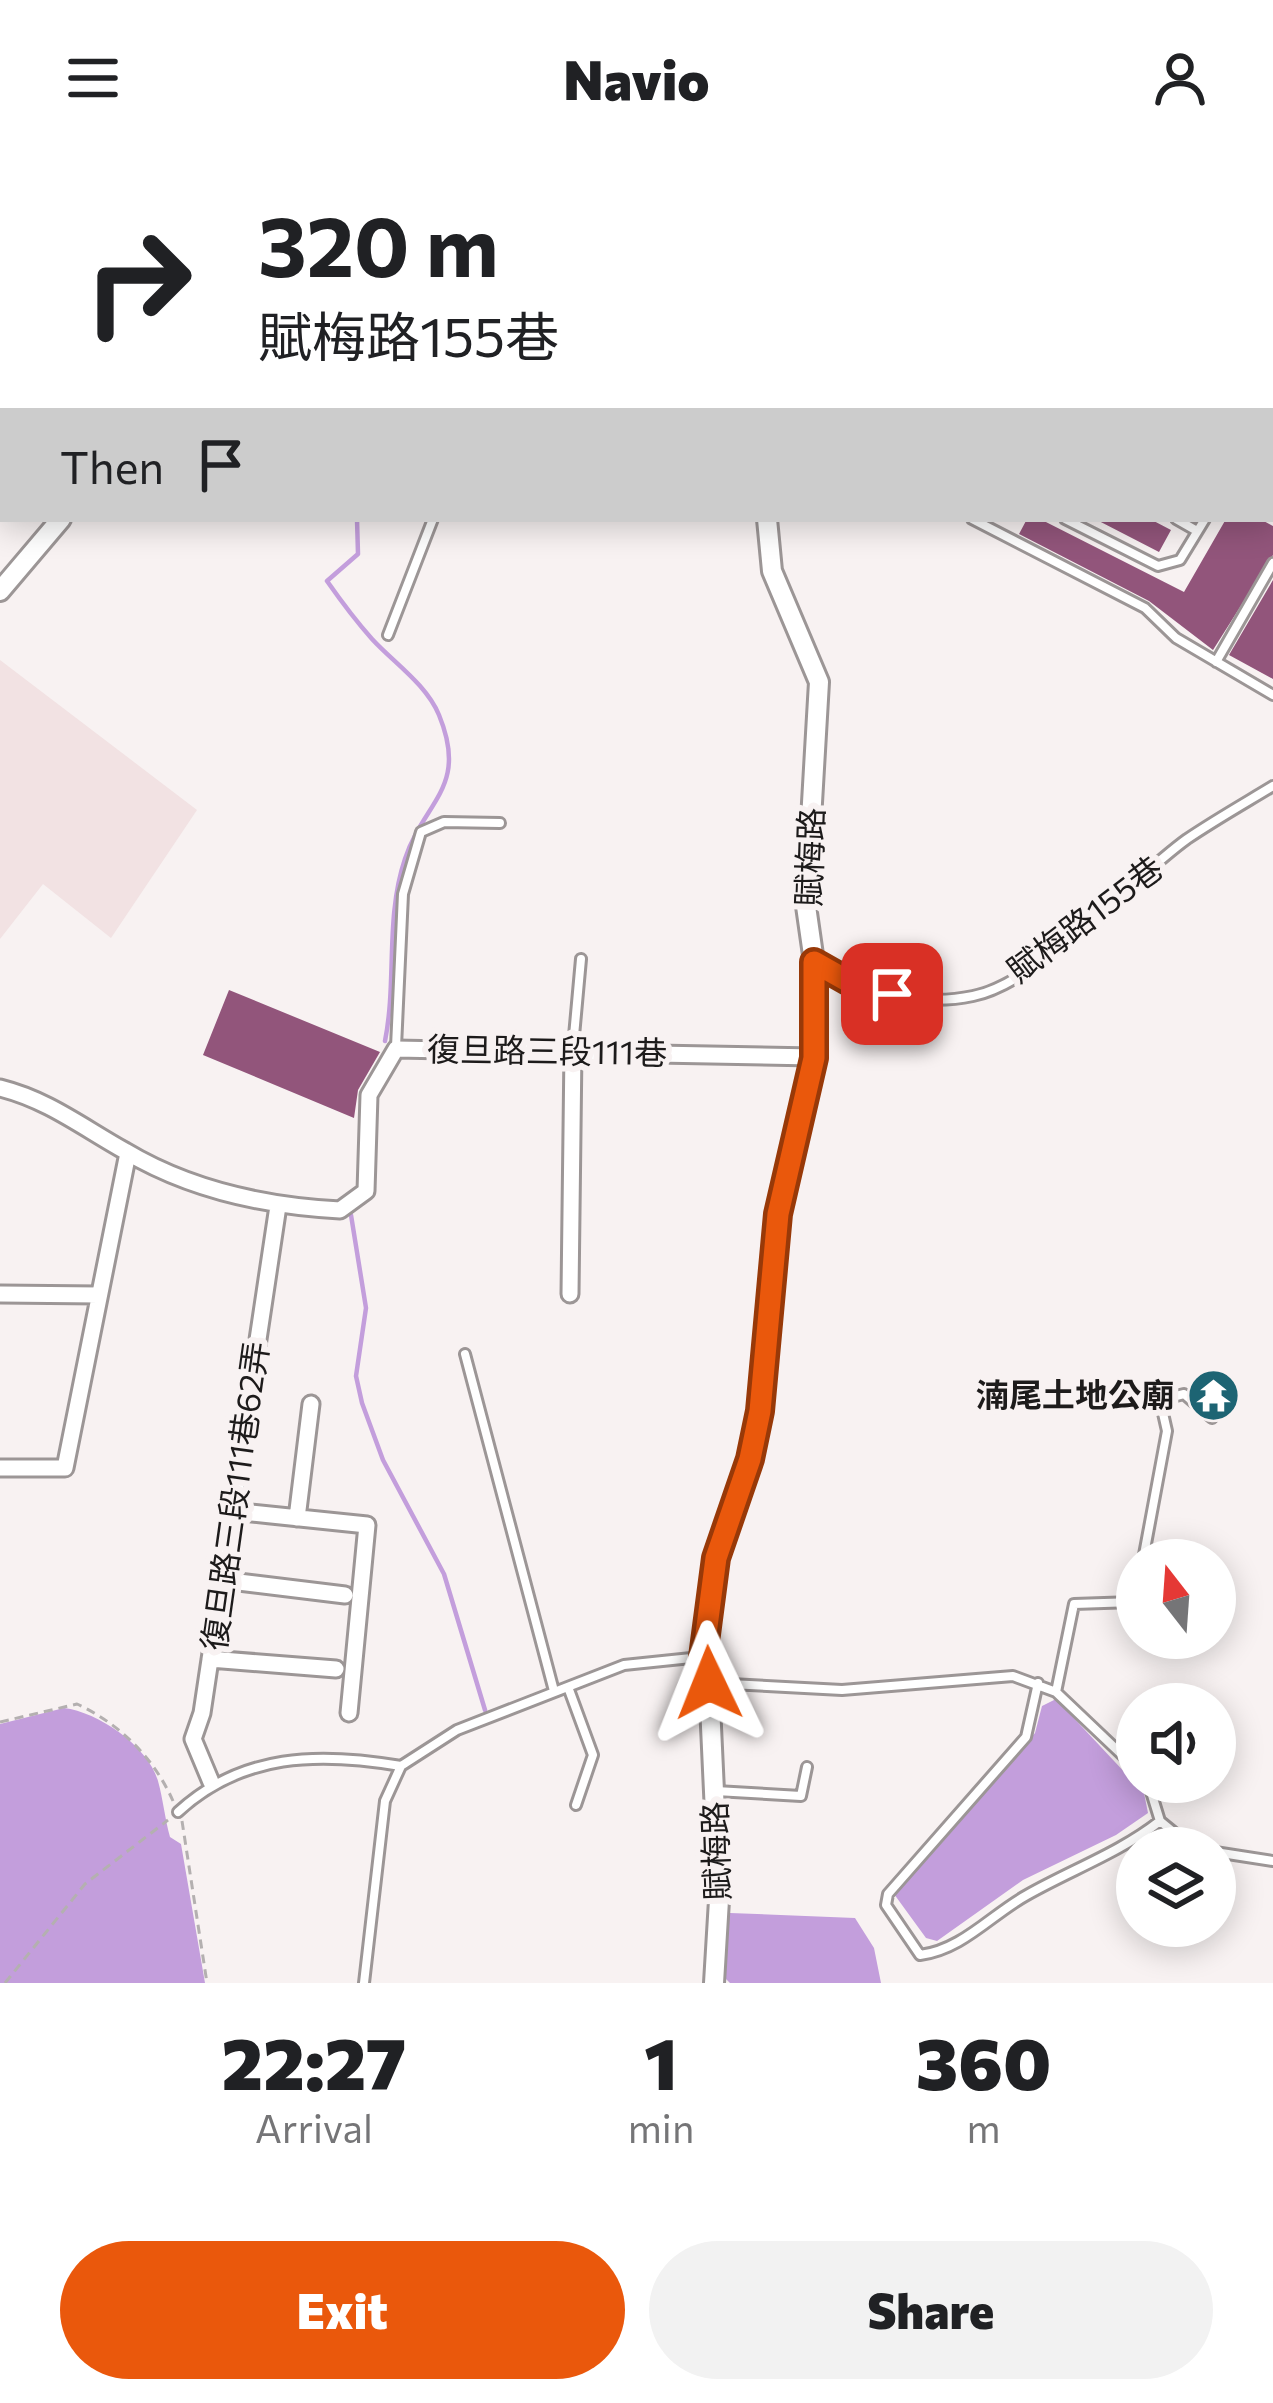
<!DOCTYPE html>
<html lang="en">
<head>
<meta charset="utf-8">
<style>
  :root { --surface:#fff; --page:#f2f2f2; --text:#202124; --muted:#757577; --accent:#ea580c }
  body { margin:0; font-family:Commissioner,"Noto Sans TC",sans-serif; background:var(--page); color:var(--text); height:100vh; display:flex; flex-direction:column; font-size:45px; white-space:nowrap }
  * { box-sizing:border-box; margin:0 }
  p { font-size:39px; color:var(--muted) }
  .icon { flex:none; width:66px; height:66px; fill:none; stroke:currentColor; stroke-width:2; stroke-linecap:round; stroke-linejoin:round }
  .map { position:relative; height:1827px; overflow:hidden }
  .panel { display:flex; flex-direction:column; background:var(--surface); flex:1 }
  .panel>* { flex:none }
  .top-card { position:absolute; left:0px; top:0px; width:1275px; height:366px; box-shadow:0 6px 30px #0003; background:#fff; color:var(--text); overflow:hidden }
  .needle { width:78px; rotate:343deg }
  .tools { position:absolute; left:1116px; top:1383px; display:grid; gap:24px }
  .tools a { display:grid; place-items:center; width:120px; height:120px; border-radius:50%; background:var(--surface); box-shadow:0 6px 30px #0003; font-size:60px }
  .pin { position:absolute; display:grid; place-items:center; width:102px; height:102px; color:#fff; margin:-51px; border-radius:24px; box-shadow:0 6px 18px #0006 }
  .me { position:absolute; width:132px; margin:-66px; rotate:358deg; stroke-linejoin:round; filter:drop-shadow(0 0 9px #0008) }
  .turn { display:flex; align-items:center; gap:42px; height:252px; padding:0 60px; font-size:54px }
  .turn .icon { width:156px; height:156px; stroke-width:2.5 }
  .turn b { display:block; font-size:84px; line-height:102px }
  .then { display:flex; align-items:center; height:114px; padding:0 60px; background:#0003; gap:24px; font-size:45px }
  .eta { display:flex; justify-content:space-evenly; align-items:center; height:204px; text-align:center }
  .eta b { font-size:72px; font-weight:800; line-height:84px }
  .primary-button { display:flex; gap:24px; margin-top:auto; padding:24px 60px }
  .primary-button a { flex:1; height:138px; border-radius:72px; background:var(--accent); color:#fff; font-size:48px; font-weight:800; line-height:138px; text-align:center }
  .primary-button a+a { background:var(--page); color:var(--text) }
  header { display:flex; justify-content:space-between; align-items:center; height:156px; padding:0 60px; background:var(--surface); font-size:54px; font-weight:800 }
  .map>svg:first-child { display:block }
  .built { fill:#f2e2e3 }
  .water { fill:#c39edc }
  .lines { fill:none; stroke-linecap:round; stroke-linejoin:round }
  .stream { stroke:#c39edc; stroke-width:4.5 }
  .building { fill:#92557b }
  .service-casing { stroke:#9c9696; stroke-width:14 }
  .minor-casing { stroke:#9c9696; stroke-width:21 }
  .tertiary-casing { stroke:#9c9696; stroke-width:24 }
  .path { stroke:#b4b0b0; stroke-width:3; stroke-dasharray:9 6; stroke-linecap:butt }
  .service { stroke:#fff; stroke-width:8 }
  .minor { stroke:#fff; stroke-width:15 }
  .tertiary { stroke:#fff; stroke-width:18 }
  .route-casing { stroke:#983908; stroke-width:30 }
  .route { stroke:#ea580c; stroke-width:21 }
  .labels { text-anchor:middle; stroke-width:12; stroke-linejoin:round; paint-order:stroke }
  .street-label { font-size:33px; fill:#1d1b1b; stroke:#f8f2f2 }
  .poi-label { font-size:33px; font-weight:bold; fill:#1d1b1b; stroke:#f8f2f2; text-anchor:end }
</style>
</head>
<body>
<header><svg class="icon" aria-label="menu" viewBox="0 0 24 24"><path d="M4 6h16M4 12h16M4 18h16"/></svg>Navio<svg class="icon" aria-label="person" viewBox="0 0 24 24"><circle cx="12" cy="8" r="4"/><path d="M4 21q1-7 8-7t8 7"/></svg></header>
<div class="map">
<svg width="1273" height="1827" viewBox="0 0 1273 1827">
  <rect width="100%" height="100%" fill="#f8f2f2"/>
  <path class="built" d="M0,504L197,654L111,782L43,728L0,783Z"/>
  <path class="water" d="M1056,1543L1144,1637L1148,1657L1116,1679L1023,1724L937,1785L926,1782L894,1738L897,1731L1035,1577L1042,1550Z
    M64,1552C98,1556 148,1590 158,1625C163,1643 165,1663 170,1681L181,1688L205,1827H0V1568Z
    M730,1757L855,1762L874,1792L881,1827H730L720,1817Z"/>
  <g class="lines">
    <path class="stream" d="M25,0L35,3
      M415,0L416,3
      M160,3L163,0
      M357,363L358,398L327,425C341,445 356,465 372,483C394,507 426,528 439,559C469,632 424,645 405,703C385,762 397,825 385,885
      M351,1059L366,1152L356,1220L362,1247L383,1304L444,1418L485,1554"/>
  </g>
  <path class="building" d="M1027,363H1040L1184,436L1226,363H1260L1273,370V399L1213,494L1149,445L1019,378Z
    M1095,363H1150L1171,374L1159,396Z
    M1273,424V523L1229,499Z
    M229,834L380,896L358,934L354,962L203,899Z"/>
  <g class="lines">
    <defs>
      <path id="service" d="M959,0L961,3
        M732,3L736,0
        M929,3L937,0
        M993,3L995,0
        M1272,252L1273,250
        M0,303L3,304
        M972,363L1145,452L1176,482L1273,539
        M1065,363L1158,410L1180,404L1205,363
        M1176,363L1197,375
        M388,479L433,363
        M1216,506L1273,407
        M816,806C864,834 916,852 973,840C1039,827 1131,723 1187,683C1215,664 1245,647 1273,630
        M396,891L403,738L421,676L444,666L500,667
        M573,891L581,803
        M465,1198L554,1535
        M1143,1404L1167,1275L1160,1244L1184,1238L1212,1262
        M711,1527L842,1534L1013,1520L1056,1536L1137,1613
        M1038,1527L1026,1581L888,1738L886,1749L920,1799C962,1794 992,1758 1027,1739C1073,1713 1119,1697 1160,1665
        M568,1531L593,1599L576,1649
        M1056,1536L1074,1448L1134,1446L1137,1433
        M1148,1626L1160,1665L1193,1692
        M716,1635L801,1640L807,1611
        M178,1656C242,1597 319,1596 401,1610L457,1574L624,1509L701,1501
        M1215,1696L1273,1705
        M364,1827L385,1645L401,1610"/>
      <path id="minor" d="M0,932C48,944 82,971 125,995C190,1034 265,1050 340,1054L366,1035L369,939L396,893L814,901
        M0,1138L99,1139
        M570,1138L573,893
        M0,1312H65L128,997
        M232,1355L367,1369L349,1557
        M297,1362L311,1248
        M222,1424L345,1439
        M210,1503L336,1513
        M211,1626L193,1583L202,1557L278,1050"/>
      <path id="tertiary" d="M701,0L702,3
        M249,3L251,0
        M0,435L61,363
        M714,1827L719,1744L709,1527L702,1500L716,1402L750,1303L760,1255L778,1058L814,901V806L806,750L819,526L772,415L767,363"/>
    </defs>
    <use href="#service" class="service-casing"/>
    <use href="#minor" class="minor-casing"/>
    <use href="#tertiary" class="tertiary-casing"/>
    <path class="path" d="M85,0L95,3
      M118,3L138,0
      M0,1566L77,1548C120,1568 154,1602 173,1645
      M182,1665L207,1827
      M5,1827L85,1728L168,1664"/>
    <use href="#service" class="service"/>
    <use href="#minor" class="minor"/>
    <use href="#tertiary" class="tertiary"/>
  </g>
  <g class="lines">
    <defs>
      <path id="route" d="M709,1527L703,1501L716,1402L750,1303L760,1255L778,1058L814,902V806L860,832L892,838"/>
    </defs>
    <use href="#route" class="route-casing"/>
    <use href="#route" class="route"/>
  </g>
  <defs>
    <symbol id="temple-disc" viewBox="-11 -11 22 22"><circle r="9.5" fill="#1d6473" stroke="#f8f2f2"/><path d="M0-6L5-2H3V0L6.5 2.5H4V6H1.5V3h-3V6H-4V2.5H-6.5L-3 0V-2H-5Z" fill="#fff"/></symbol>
  </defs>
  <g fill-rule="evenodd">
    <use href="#temple-disc" x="1184" y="1210" width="59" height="59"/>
  </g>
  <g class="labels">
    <g class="street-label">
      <text transform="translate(810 701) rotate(-88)" y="12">賦梅路</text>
      <text transform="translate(1085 763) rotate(-37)" y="12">賦梅路155巷</text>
      <text transform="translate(547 895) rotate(1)" y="12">復旦路三段111巷</text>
      <text transform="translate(235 1340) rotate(-82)" y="12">復旦路三段111巷62弄</text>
      <text transform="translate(716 1695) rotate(-92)" y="12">賦梅路</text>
    </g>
    <g class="poi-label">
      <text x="1174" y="1251">湳尾土地公廟</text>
    </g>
  </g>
</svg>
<div class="tools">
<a><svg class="needle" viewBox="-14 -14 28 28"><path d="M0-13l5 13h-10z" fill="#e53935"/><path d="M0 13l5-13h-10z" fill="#757577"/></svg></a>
<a><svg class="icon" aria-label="sound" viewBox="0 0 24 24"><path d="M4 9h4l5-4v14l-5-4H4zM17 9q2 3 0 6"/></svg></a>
<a><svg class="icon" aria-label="layers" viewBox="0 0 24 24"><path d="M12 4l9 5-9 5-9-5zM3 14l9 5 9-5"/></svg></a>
</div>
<div class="pin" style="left:892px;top:838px;background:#d93025"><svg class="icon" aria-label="arrive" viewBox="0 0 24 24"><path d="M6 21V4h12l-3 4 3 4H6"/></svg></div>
<svg class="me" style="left:709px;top:1527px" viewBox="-20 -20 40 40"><path d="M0-17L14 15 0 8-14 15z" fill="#ea580c" stroke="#fff" stroke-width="4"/></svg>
<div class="top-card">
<div class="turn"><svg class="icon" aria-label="right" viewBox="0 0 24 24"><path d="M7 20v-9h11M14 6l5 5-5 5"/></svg><div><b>320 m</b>賦梅路155巷</div></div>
<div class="then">Then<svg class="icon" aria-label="arrive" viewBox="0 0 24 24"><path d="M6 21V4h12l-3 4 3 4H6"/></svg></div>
</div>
</div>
<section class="panel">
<div class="eta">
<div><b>22:27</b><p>Arrival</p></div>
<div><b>1</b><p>min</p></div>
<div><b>360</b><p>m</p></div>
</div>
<div class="primary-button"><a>Exit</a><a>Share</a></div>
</section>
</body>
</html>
